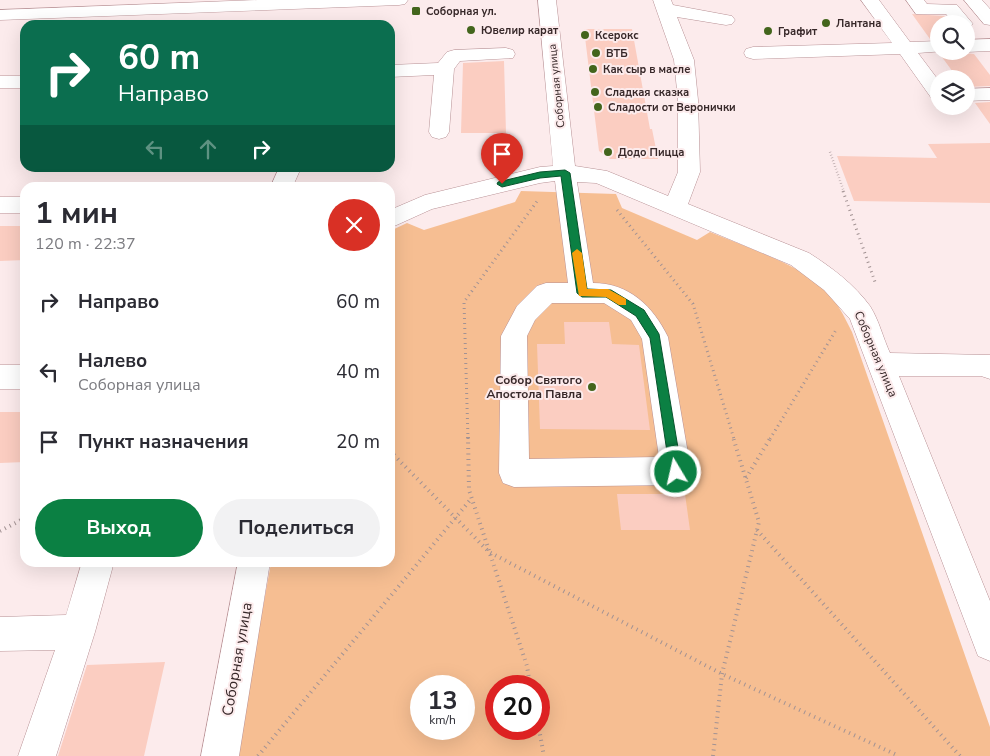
<!DOCTYPE html>
<html lang="ru">
<head>
<meta charset="utf-8">
<style>
  :root { --surface:#fff; --page:#f2f2f3; --text:#2b2b33; --muted:#7c7c81; --accent:#0b8043 }
  body { margin:0; font-family:"Nunito Sans",sans-serif; background:var(--page); color:var(--text); height:100vh; display:flex; flex-direction:column; font-size:19px; white-space:nowrap }
  * { box-sizing:border-box; margin:0 }
  p { font-size:16px; color:var(--muted) }
  .icon { flex:none; width:28px; height:28px; fill:none; stroke:currentColor; stroke-width:2; stroke-linecap:round; stroke-linejoin:round }
  .map { position:relative; flex:1; overflow:hidden }
  .panel { position:absolute; left:20px; top:182px; width:375px; height:385px; display:flex; flex-direction:column; background:var(--surface); border-radius:15px; box-shadow:0 5px 20px #0002 }
  .panel>* { flex:none }
  .top-card { position:absolute; left:20px; top:20px; width:375px; height:152px; border-radius:15px; box-shadow:0 5px 20px #0002; background:#0b6e4f; color:#fff; overflow:hidden }
  .buttons { position:absolute; left:930px; top:15px; display:grid; gap:10px }
  .buttons a { display:grid; place-items:center; width:45px; height:45px; border-radius:50%; background:var(--surface); box-shadow:0 5px 20px #0002; font-size:25px }
  .speed { position:absolute; left:410px; top:675px; display:flex; gap:10px; font-size:25px; font-weight:700; text-align:center }
  .speed>* { display:grid; place-content:center; width:65px; height:65px; border-radius:50%; background:var(--surface); box-shadow:0 5px 20px #0002; line-height:1 }
  .speed small { font-size:12px; font-weight:400 }
  .speed .limit { border:8px solid #d22; background:#fff; color:#111 }
  .pin { position:absolute; display:grid; place-items:center; width:42px; height:42px; color:#fff; margin:-51px -21px; border-radius:50% 50% 50% 0; rotate:-45deg; box-shadow:0 0 5px #0007 }
  .pin .icon { rotate:45deg }
  .me { position:absolute; width:55px; margin:-28px; rotate:351deg; stroke-linejoin:round; filter:drop-shadow(0 0 4px #0008) }
  .turn { display:flex; align-items:center; gap:18px; height:105px; padding:0 15px; font-size:22px }
  .turn .icon { width:65px; height:65px; stroke-width:2.5 }
  .turn b { display:block; font-size:35px; line-height:42px }
  .lanes { display:flex; align-items:center; height:48px; padding:0 15px; background:#0003; justify-content:center; gap:25px; direction:ltr }
  .lanes .off { opacity:.35 }
  .round { display:grid; place-items:center; flex:none; width:52px; height:52px; border-radius:26px; background:var(--page) }
  .head { display:flex; align-items:center; justify-content:space-between; height:85px; padding:0 15px }
  h1 { font-size:30px; font-weight:700; line-height:38px }
  .cta { display:flex; gap:10px; margin-top:auto; padding:10px 15px }
  .cta a { flex:1; height:58px; border-radius:30px; background:var(--accent); color:#fff; font-size:20px; font-weight:700; line-height:58px; text-align:center }
  .cta a+a { background:var(--page); color:var(--text) }
  ul { padding:0; list-style:none }
  li { display:flex; align-items:center; gap:15px; height:70px; padding:0 15px }
  li div { flex:1 }
  li b { display:block; font-size:19px }
  li em { font-style:normal }
  .map>svg:first-child { display:block }
  .green { fill:#f6be92; fill-rule:evenodd }
  .building { fill:#fbcdc1 }
  .lines { fill:none; stroke-linecap:round; stroke-linejoin:round }
  .minor-casing { stroke:#b89195; stroke-width:1 }
  .path-far2 { stroke:#a29293; stroke-width:2.5; stroke-dasharray:0.5 2.5; stroke-linecap:butt }
  .path-far1 { stroke:#a29293; stroke-width:3; stroke-dasharray:1 4; stroke-linecap:butt }
  .path { stroke:#a29293; stroke-width:4; stroke-dasharray:1 4.5; stroke-linecap:butt }
  .minor { fill:#fff; fill-rule:evenodd }
  .route { fill:#0b8043; stroke:#07532c }
  .slow { fill:#f59e0b }
  .poi-dot { fill:#43651c; stroke:#fcebec; stroke-width:2 }
  .labels { text-anchor:middle; stroke-width:4; stroke-linejoin:round; paint-order:stroke }
  .far-poi-label { font-size:11px; font-weight:bold; fill:#372829; stroke:#fcebec; text-anchor:start }
  .far-street-label { font-size:11px; fill:#372829; stroke:#fcebec }
  .street-label { font-size:12px; fill:#372829; stroke:#fcebec }
  .poi-label { font-size:12px; font-weight:bold; fill:#372829; stroke:#fcebec; text-anchor:end }
  .near-street-label { font-size:15px; fill:#372829; stroke:#fcebec }
</style>
</head>
<body>
<div class="map">
<svg width="990" height="756" viewBox="0 0 990 756">
  <rect width="100%" height="100%" fill="#fcebec"/>
  <path class="green" d="M521,191L616,194L622,208L697,240L710,232C741,245 799,265 822,286C836,299 844,316 852,332L990,727V756H236L271,563L390,562V231L407,223L424,230L515,202ZM421,686H464V729H421ZM496,686H539V729H496Z"/>
  <path class="building" d="M912,14L945,16L951,24H939V39H930Z
    M584,29H632L650,129H652L658,159H610L599,151Z
    M947,51L974,54L990,75V86L966,87V79H958L939,53Z
    M504,61L506,133H461L463,63Z
    M990,102V124L975,103Z
    M990,143V203L854,201L837,156L937,158L928,144Z
    M0,226H25V260L0,261Z
    M564,322H609L612,344L639,345L650,430L540,429L537,344H565Z
    M0,412H25V462L0,463Z
    M617,494H685L690,530H621Z
    M165,662L144,756H58L87,665Z"/>
  <g class="lines">
    <defs>
      <path id="minor" d="M258,0H408L405,4L399,5L0,20V10Z
        M538,0H556L575,166L607,171L668,196L678,172V100L674,60L653,0H671L673,5L732,16L735,20L732,24L726,25L677,17L694,60L698,100L700,172L688,204L809,253C831,267 854,284 870,306C879,320 883,338 890,353L990,355V379L981,376H899L990,601V661L978,656L850,319L824,290L791,265L596,183L577,182L593,283C629,283 653,306 668,337L691,471L687,481L676,485L514,487L503,483L499,473L501,336L517,306L537,286L546,283H568L555,181L540,183L432,209L390,228V210L425,195L540,167L553,166ZM552,303H604L631,320L642,339L659,457L529,459L527,336L535,320Z
        M861,0H879L910,42L939,41V51H945L918,53L939,81V101L932,99L900,54L753,59L746,57L744,53L746,49L753,47L892,43Z
        M906,0H924L927,4L957,5L973,24L966,29V24H954L946,14H916Z
        M964,0H982L990,9V25L984,24Z
        M990,39V51L966,52L965,51L966,40Z
        M506,48L513,50L515,54L513,58L460,61L454,69L449,132L446,137L439,139L432,137L429,132L434,75L390,77V65L438,63L447,52L454,50Z
        M0,76H25V88H0Z
        M990,88V100L966,101V89Z
        M279,168H301L292,188H270Z
        M0,197H25V213H0Z
        M0,365H25V389H0Z
        M82,562H114L95,632L56,756H18L55,650L0,651V617L66,615Z
        M238,562H270L239,756H201Z"/>
    </defs>
    <use href="#minor" class="minor-casing"/>
    <path class="path-far2" d="M830,152L844,192"/>
    <path class="path-far1" d="M843,191L875,282
      M617,210L693,304L734,439
      M468,439L464,302L538,200
      M770,439L836,330"/>
    <path class="path" d="M468,437L469,490L527,666L530,686
      M390,451L489,552L722,674L899,756
      M746,478L771,437
      M757,530L960,756
      M0,531L25,518
      M539,729L544,756
      M258,756L471,499
      M713,756L722,674L759,522L733,437"/>
    <use href="#minor" class="minor"/>
  </g>
  <path class="route" d="M565,170L570,173L587,289L611,290L644,310L659,334L682,472L676,477L670,472L650,338L636,316L606,297H582L577,293L561,176L540,178L502,187L497,184L498,182L540,172Z"/>
  <path class="slow" d="M577,249L582,253L587,289H608L626,299V305H619L606,297L579,296L572,253Z"/>
  <g class="poi-dot">
    <rect x="411" y="6" width="10" height="10" rx="2.5"/>
    <circle cx="826" cy="23" r="5"/>
    <circle cx="471" cy="30" r="5"/>
    <circle cx="768" cy="31" r="5"/>
    <circle cx="585" cy="35" r="5"/>
    <circle cx="596" cy="53" r="5"/>
    <circle cx="593" cy="69" r="5"/>
    <circle cx="595" cy="92" r="5"/>
    <circle cx="598" cy="107" r="5"/>
    <circle cx="608" cy="152" r="5"/>
    <circle cx="592" cy="387" r="5"/>
  </g>
  <g class="labels">
    <g class="far-poi-label">
      <text x="426" y="15">Соборная ул.</text>
      <text x="836" y="27">Лантана</text>
      <text x="481" y="34">Ювелир карат</text>
      <text x="778" y="35">Графит</text>
      <text x="595" y="39">Ксерокс</text>
      <text x="606" y="57">ВТБ</text>
      <text x="603" y="73">Как сыр в масле</text>
      <text x="605" y="96">Сладкая сказка</text>
      <text x="608" y="111">Сладости от Веронички</text>
      <text x="618" y="156">Додо Пицца</text>
    </g>
    <g class="far-street-label">
      <text transform="translate(556 86) rotate(-96)" y="4">Соборная улица</text>
    </g>
    <g class="street-label">
      <text transform="translate(876 354) rotate(67)" y="4">Соборная улица</text>
    </g>
    <g class="poi-label">
      <text x="582" y="384">Собор Святого<tspan x="582" dy="14">Апостола Павла</tspan></text>
    </g>
    <g class="near-street-label">
      <text transform="translate(237 659) rotate(-80)" y="5">Соборная улица</text>
    </g>
  </g>
</svg>
<div class="buttons">
<a><svg class="icon" aria-label="search" viewBox="0 0 24 24"><circle cx="10" cy="10" r="6"/><path d="M15 15l6 6"/></svg></a>
<a><svg class="icon" aria-label="layers" viewBox="0 0 24 24"><path d="M12 4l9 5-9 5-9-5zM3 14l9 5 9-5"/></svg></a>
</div>
<div class="speed"><div>13<small>km/h</small></div><div class="limit">20</div></div>
<div class="pin" style="left:502px;top:184px;background:#d93025"><svg class="icon" aria-label="arrive" viewBox="0 0 24 24"><path d="M6 21V4h12l-3 4 3 4H6"/></svg></div>
<svg class="me" style="left:676px;top:472px" viewBox="-20 -20 40 40"><circle r="17" fill="#0b8043" stroke="#fff" stroke-width="3"/><path d="M0-11L8 9 0 5-8 9z" fill="#fff"/></svg>
<div class="top-card">
<div class="turn"><svg class="icon" aria-label="right" viewBox="0 0 24 24"><path d="M7 20v-9h11M14 6l5 5-5 5"/></svg><div><b>60 m</b>Направо</div></div>
<div class="lanes"><svg class="icon off" aria-label="left" viewBox="0 0 24 24"><path d="M17 20v-9H6M10 6l-5 5 5 5"/></svg><svg class="icon off" aria-label="ahead" viewBox="0 0 24 24"><path d="M12 20V5M6 11l6-6 6 6"/></svg><svg class="icon" aria-label="right" viewBox="0 0 24 24"><path d="M7 20v-9h11M14 6l5 5-5 5"/></svg></div>
</div>
<section class="panel">
<div class="head"><div><h1>1 мин</h1><p>120 m · 22:37</p></div><a class="round" style="background:#d93025;color:#fff"><svg class="icon" aria-label="close" viewBox="0 0 24 24"><path d="M6 6l12 12M18 6L6 18"/></svg></a></div>
<ul>
<li><svg class="icon" aria-label="right" viewBox="0 0 24 24"><path d="M7 20v-9h11M14 6l5 5-5 5"/></svg><div><b>Направо</b></div><em>60 m</em></li>
<li><svg class="icon" aria-label="left" viewBox="0 0 24 24"><path d="M17 20v-9H6M10 6l-5 5 5 5"/></svg><div><b>Налево</b><p>Соборная улица</p></div><em>40 m</em></li>
<li><svg class="icon" aria-label="arrive" viewBox="0 0 24 24"><path d="M6 21V4h12l-3 4 3 4H6"/></svg><div><b>Пункт назначения</b></div><em>20 m</em></li>
</ul>
<div class="cta"><a>Выход</a><a>Поделиться</a></div>
</section>
</div>
</body>
</html>
